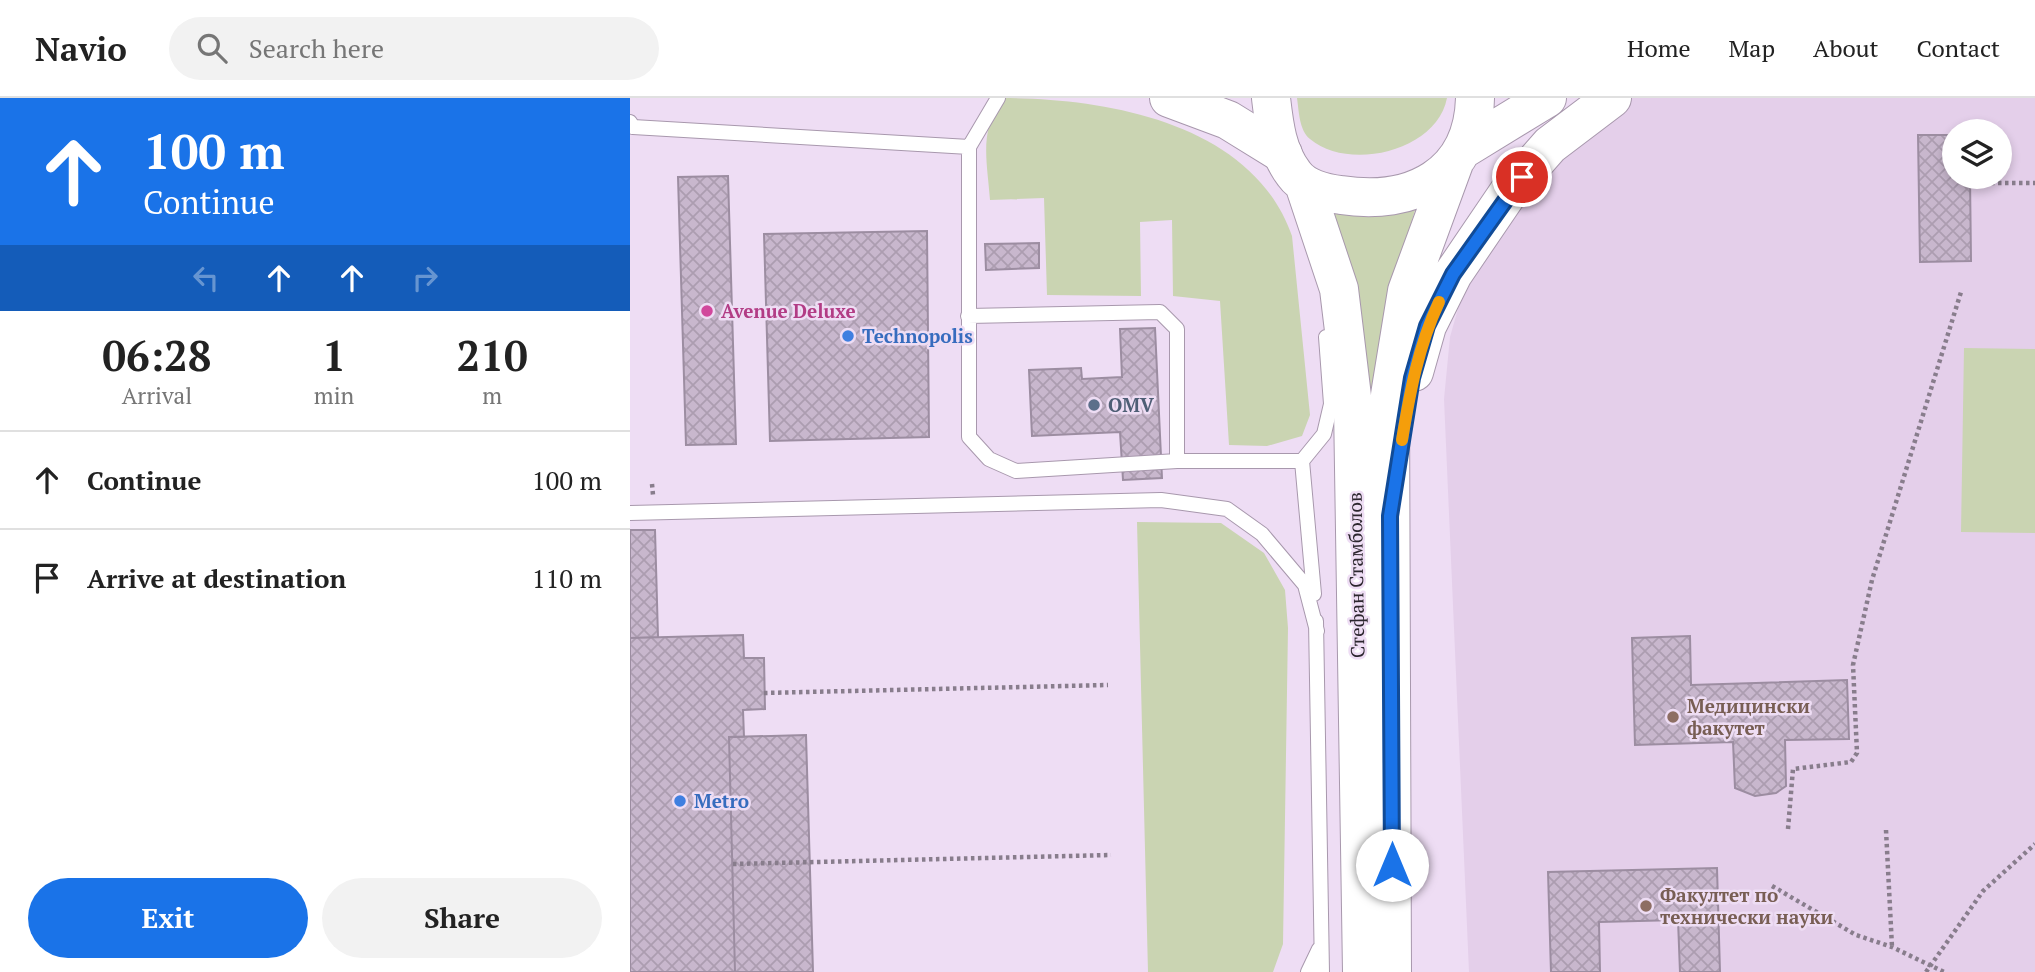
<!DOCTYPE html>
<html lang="en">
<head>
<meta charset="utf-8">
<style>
  :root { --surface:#fff; --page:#f2f2f2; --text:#222; --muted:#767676; --line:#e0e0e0; --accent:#1a73e8 }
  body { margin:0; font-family:"PT Serif",serif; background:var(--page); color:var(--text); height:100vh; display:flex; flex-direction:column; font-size:26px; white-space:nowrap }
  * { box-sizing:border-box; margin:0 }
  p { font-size:23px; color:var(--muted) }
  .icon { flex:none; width:38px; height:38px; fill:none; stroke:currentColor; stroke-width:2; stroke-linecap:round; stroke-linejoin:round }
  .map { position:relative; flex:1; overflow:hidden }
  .details { display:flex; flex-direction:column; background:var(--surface); width:630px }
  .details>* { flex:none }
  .banner { background:#1a73e8; color:#fff; overflow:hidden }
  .tools { position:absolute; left:1312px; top:21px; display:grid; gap:14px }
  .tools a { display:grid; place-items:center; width:70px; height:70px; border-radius:50%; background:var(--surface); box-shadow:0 4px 10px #0003; font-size:35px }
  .pin { position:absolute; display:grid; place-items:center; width:60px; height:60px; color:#fff; margin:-30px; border:4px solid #fff; border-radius:50%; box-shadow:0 2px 7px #0007 }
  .me { position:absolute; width:77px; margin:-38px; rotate:0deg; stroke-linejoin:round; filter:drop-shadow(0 0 5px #0008) }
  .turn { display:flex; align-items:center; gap:24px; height:147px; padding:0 28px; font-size:32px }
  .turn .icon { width:91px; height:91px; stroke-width:2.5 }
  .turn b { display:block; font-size:49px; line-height:60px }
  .lanes { display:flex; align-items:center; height:66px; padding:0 28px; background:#0003; justify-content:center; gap:35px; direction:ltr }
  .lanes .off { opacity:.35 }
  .eta { display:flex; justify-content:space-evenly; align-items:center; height:119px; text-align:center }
  .eta b { font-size:42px; font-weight:600; line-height:49px }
  .primary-button { display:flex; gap:14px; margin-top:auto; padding:14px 28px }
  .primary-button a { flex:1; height:80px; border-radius:42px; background:var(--accent); color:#fff; font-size:28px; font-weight:600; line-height:80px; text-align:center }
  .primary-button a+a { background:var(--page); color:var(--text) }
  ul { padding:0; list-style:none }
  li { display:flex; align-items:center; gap:21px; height:98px; padding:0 28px; border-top:2px solid var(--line) }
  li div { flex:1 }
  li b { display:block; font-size:26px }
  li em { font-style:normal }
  header { display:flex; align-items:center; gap:42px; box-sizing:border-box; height:98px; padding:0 35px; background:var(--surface); border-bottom:2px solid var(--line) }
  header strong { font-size:33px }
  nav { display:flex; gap:38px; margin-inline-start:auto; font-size:24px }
  .search { width:490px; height:63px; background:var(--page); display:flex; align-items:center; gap:18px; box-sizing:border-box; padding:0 24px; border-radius:38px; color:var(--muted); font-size:26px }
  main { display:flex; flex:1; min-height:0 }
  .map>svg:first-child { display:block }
  .built { fill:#e4cfea; fill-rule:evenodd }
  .green { fill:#cad4b2 }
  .building { fill:url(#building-cross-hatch); stroke:#9c8da1; stroke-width:2 }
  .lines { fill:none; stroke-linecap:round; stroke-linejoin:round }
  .service-casing { stroke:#a898ad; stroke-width:16 }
  .primary-casing { stroke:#a898ad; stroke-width:40 }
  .trunk-casing { stroke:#a898ad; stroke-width:40 }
  .path { stroke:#887d8c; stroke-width:4.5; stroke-dasharray:3.5 3.5; stroke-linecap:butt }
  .service { stroke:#fff; stroke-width:14 }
  .primary { stroke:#fff; stroke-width:38 }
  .trunk { stroke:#fff; stroke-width:38 }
  .route-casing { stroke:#114b97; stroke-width:18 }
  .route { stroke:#1a73e8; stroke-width:12 }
  .slow { stroke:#f59e0b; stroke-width:12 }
  .hotel-dot { fill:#d1479c; stroke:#eeddf4; stroke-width:2.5 }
  .shop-dot { fill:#3f7fe0; stroke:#eeddf4; stroke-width:2.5 }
  .service-dot { fill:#5c6f8a; stroke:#eeddf4; stroke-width:2.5 }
  .education-dot { fill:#8d6e63; stroke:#eeddf4; stroke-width:2.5 }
  .labels { text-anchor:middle; stroke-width:5; stroke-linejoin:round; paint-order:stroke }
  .hotel-label { font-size:19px; font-weight:bold; fill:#b23c85; stroke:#eeddf4; text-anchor:start }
  .shop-label { font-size:19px; font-weight:bold; fill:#366cbe; stroke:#eeddf4; text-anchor:start }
  .service-label { font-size:19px; font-weight:bold; fill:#4e5e75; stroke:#eeddf4; text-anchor:start }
  .street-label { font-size:19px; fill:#2c262e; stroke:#eeddf4 }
  .education-label { font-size:19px; font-weight:bold; fill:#785e54; stroke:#eeddf4; text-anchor:start }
</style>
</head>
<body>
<header>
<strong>Navio</strong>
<div class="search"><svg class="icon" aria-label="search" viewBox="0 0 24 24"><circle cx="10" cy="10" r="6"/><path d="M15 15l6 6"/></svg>Search here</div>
<nav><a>Home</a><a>Map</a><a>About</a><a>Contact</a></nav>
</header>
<main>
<section class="details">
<div class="banner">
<div class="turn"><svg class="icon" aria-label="ahead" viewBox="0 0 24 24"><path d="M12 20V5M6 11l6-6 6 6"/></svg><div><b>100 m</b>Continue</div></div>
<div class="lanes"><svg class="icon off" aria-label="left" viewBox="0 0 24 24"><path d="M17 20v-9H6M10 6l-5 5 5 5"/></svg><svg class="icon" aria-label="ahead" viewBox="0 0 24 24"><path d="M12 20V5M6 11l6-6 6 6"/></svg><svg class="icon" aria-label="ahead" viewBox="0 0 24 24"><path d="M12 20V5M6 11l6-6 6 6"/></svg><svg class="icon off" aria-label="right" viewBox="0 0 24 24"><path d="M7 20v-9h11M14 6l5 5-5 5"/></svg></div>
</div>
<div class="eta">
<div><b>06:28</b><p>Arrival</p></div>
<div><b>1</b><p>min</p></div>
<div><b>210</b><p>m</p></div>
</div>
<ul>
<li><svg class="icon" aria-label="ahead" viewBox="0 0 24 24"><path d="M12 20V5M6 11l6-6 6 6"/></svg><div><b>Continue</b></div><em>100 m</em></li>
<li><svg class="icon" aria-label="arrive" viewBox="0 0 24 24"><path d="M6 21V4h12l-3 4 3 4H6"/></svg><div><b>Arrive at destination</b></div><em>110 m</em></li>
</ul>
<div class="primary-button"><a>Exit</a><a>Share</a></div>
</section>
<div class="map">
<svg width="1405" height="874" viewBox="0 0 1405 874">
  <defs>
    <pattern id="building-cross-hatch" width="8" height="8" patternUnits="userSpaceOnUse" patternTransform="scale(1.75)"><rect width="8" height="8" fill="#c8b7cd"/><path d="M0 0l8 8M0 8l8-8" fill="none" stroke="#ac9db0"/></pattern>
  </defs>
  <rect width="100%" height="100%" fill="#eeddf4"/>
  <path class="built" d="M992,0H1405V874H839L814,301L820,239L837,179L865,123ZM1325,33H1370V79H1325Z"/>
  <path class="green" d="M372,0C477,0 623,25 662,138L680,317L672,338L637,348L599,347L590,203L543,198L542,122L510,124L511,198L417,197L414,100L360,102C357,61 349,35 372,0Z
    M667,0H817C807,53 719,74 680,41C669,32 669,13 667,0Z
    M789,99L759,199L739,315L699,109Z
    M1334,250L1405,251V435L1331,434Z
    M507,424L591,425L634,455L655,492L658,530L653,846L643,874H518Z"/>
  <path class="building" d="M1288,37H1325V79H1340L1341,163L1290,164Z
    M98,78L106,346L56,347L48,79Z
    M297,133L299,339L140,343L134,136Z
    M409,145V170L356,172L355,146Z
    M525,230L532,380L493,382L490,334L402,338L399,272L451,270L452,281L492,279L490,231Z
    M0,432H25L28,539L0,540Z
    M113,537L114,560H134L135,611L113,612L114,639H99L105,874H0V540Z
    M1060,538L1061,587L1217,582L1219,641L1155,642L1156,688L1146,695L1125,698L1105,690L1103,644L1005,647L1002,540Z
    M176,637L183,874H105L99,639Z
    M1087,770L1090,874H1050L1048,822L969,824L970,874H921L918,774Z"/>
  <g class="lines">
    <defs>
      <path id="service" d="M368,0L339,49V339L359,361L386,373L547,363
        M0,24L3,29L339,49
        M338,218L530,214L547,231V363H672
        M0,415L531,402L597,411L632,436L675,487L687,533
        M684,496L672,363L694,336L701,306L696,239
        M686,523L692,874
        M678,874L689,851"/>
      <path id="primary" d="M539,0L598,22L653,56"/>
      <path id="trunk" d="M641,0C644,26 647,54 664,76C674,90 694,95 711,97C782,108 843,78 845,0
        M832,52L917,0
        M674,86L709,191L723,307L732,874
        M784,274L797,228L823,176L878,95L920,47L982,0
        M762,874L760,297L777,193L824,65"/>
    </defs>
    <use href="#service" class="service-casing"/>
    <use href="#primary" class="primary-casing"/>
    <use href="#trunk" class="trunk-casing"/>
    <path class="path" d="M1361,85H1405
      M22,386L23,397
      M134,595L478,587
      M1158,731L1163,671L1221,664L1227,655L1223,567L1242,482L1331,194
      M1256,732L1262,849
      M103,766L481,757
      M1142,788L1226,837L1262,849L1314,874
      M1296,874L1353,793L1405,746"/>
    <use href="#service" class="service"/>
    <use href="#primary" class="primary"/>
    <use href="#trunk" class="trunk"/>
  </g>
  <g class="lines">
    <defs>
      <path id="route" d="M762,767L760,418L782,280L797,228L823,176L892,79"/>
    </defs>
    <use href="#route" class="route-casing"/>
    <use href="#route" class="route"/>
    <path class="slow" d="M772,342C780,294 788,249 809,204"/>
  </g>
  <circle class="hotel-dot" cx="77" cy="213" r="7"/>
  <g class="shop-dot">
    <circle cx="218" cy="238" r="7"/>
    <circle cx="50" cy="703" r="7"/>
  </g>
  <circle class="service-dot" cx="464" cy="307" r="7"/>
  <g class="education-dot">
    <circle cx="1043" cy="619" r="7"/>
    <circle cx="1016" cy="808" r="7"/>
  </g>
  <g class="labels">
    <g class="hotel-label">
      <text x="91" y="220">Avenue Deluxe</text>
    </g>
    <g class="shop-label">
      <text x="232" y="245">Technopolis</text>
      <text x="64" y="710">Metro</text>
    </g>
    <g class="service-label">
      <text x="478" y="314">OMV</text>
    </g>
    <g class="street-label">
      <text transform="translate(726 477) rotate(-91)" y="7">Стефан Стамболов</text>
    </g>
    <g class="education-label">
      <text x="1057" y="615">Медицински<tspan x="1057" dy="22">факутет</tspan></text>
      <text x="1030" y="804">Факултет по<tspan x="1030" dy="22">технически науки</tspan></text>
    </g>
  </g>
</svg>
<div class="tools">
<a><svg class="icon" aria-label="layers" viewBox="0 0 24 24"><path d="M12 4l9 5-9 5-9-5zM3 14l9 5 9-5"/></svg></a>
</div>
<div class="pin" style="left:892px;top:79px;background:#d93025"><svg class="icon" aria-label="arrive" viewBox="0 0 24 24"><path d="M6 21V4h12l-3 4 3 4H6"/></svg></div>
<svg class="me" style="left:762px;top:767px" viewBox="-20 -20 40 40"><circle r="19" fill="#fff"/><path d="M0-13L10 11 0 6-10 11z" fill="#1a73e8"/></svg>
</div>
</main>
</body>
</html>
